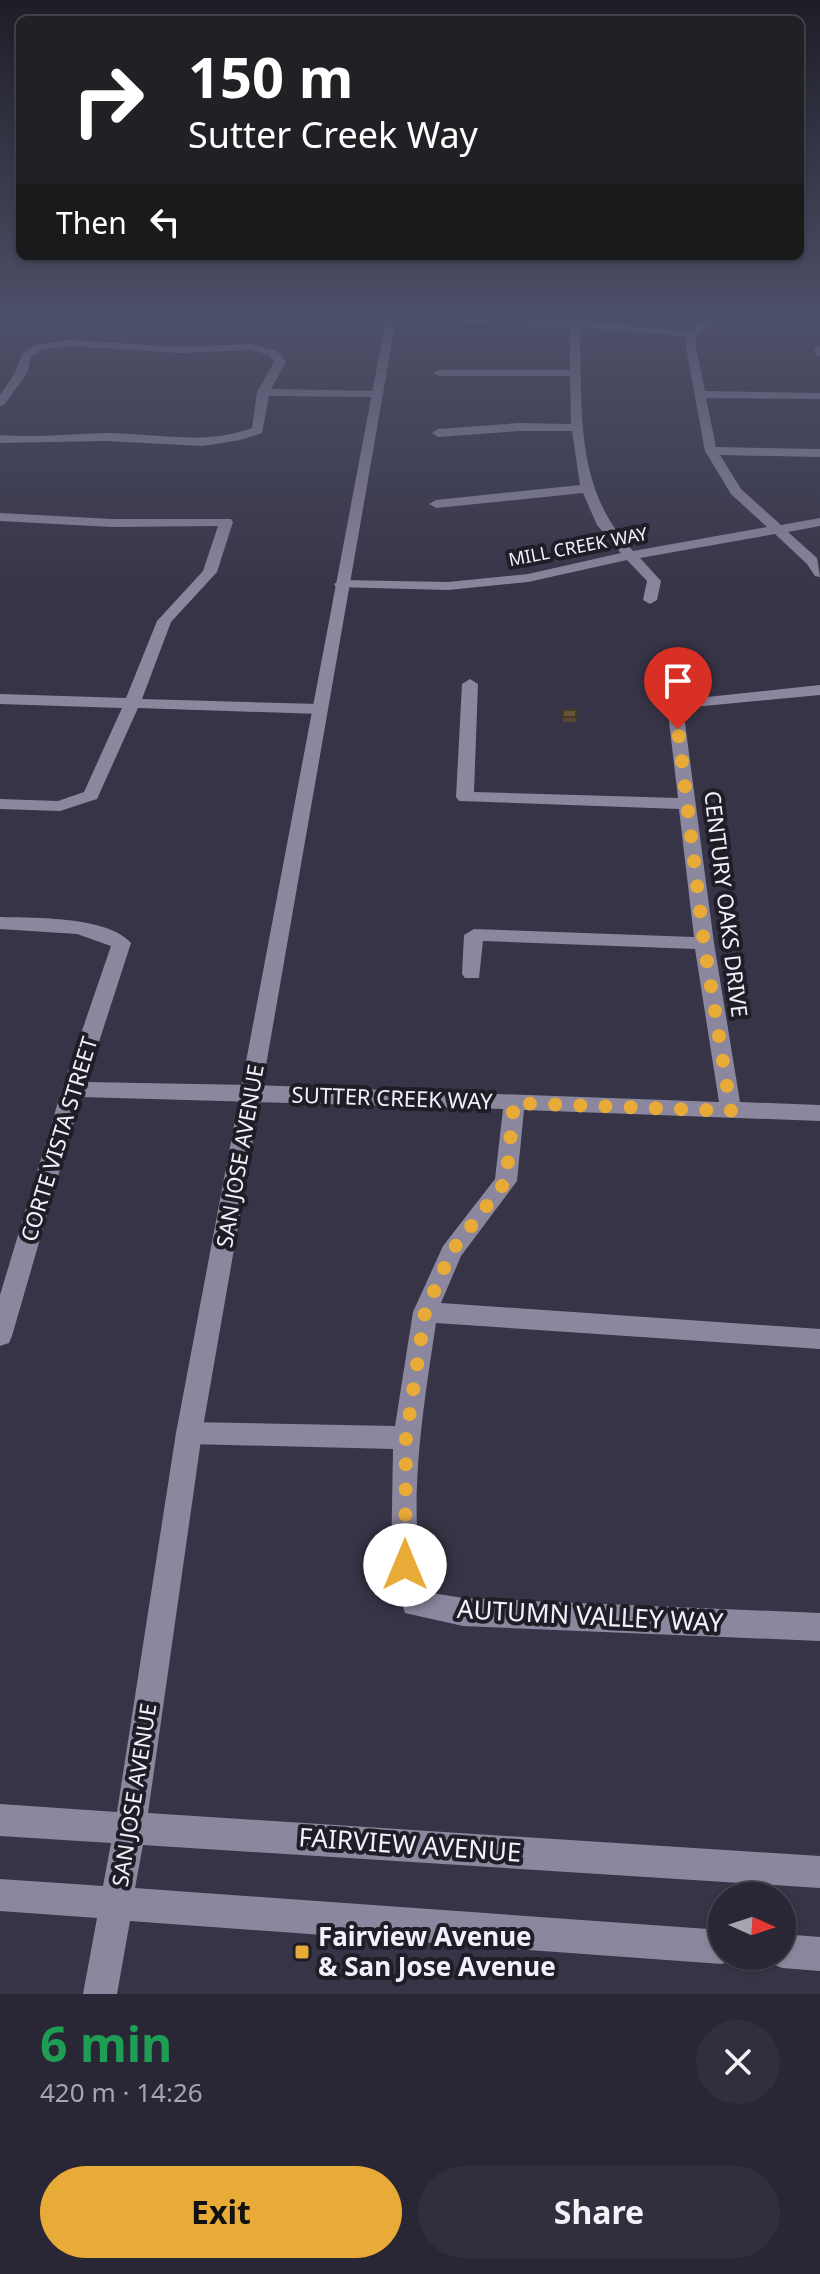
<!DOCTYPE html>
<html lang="en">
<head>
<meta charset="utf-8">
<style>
  :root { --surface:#292735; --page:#312f3d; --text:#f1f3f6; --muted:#a5a5ad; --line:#454450; --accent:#e9ab37 }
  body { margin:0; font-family:"Noto Sans",sans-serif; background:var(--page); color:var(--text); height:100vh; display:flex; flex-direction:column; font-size:30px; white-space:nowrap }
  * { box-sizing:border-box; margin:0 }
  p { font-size:26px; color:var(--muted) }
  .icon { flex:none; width:44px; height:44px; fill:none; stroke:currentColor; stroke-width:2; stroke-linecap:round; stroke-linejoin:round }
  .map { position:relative; height:1994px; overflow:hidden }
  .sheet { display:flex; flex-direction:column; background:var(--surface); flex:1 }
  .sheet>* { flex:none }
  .banner { position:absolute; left:16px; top:16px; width:788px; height:244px; border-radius:12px; box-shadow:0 2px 6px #0004,0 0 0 2px var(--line); background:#202124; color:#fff; overflow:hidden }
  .needle { width:52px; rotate:93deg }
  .controls { position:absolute; left:708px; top:1882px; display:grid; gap:16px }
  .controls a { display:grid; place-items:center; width:88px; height:88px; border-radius:50%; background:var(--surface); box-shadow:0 2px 6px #0004,0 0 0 2px var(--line); font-size:40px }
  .pin { position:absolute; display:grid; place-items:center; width:68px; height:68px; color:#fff; margin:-82px -34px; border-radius:50% 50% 50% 0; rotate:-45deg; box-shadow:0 0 8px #0007 }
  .pin .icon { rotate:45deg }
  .me { position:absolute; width:88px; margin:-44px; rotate:0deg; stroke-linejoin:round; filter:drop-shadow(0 0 6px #0008) }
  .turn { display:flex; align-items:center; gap:28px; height:168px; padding:0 40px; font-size:36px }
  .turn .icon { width:104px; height:104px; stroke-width:2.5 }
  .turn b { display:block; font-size:56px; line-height:68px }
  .then { display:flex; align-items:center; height:76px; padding:0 40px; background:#0003; gap:16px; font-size:30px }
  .round { display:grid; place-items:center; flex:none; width:84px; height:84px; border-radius:42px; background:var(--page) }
  .overview { display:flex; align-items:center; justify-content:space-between; height:136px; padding:0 40px }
  h1 { font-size:48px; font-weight:700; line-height:60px; color:#1e9e55 }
  .action { display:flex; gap:16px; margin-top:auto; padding:16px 40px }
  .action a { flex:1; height:92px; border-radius:48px; background:var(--accent); color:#111; font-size:32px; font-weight:700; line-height:92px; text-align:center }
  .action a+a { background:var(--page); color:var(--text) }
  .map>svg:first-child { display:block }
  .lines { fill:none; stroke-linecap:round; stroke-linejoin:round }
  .street { fill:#8b879e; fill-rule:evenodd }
  .secondary { fill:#8b879e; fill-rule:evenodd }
  .wall { fill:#574830 }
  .building { fill:#655438; stroke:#473b27; stroke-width:2 }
  .route { stroke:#e9ab37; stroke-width:14; stroke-dasharray:0 25.2 }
  .poi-dot { fill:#e9ab37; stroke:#1f1d26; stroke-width:3 }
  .labels { text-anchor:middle; stroke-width:8; stroke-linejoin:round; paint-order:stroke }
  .far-street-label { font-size:18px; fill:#f2f0fd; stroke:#1f1d26 }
  .street-label { font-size:22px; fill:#f2f0fd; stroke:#1f1d26 }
  .near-street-label { font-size:26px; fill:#f2f0fd; stroke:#1f1d26 }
  .near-poi-label { font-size:26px; font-weight:bold; fill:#f2f0fd; stroke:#1f1d26; text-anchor:start }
</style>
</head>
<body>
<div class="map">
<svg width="820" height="1994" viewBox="0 0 820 1994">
  <rect width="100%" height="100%" fill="#373447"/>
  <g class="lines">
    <path class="street" d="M386,319L575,320L690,331L705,319H717L697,335L696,348L705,391L820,393V399L706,398L716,447L820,449V457L720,455L741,489L781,525L820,518V526L788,532L817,558L820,577L815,576L807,564L775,534L640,558L661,581L657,600L650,604L643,600L647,581L627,560L528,582L448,590L336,587L334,584L341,580L448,582L528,574L621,553L597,525L583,493L436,508L429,504L436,500L580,485L572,431H519L438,437L432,433L438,429L519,423L571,424L570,376H439L433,373L439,370H570V326L391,322ZM580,327L686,337V348L705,451L731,494L767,527L633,551C572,487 583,406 580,327Z
      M69,340L180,347L251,344L277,351L286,362L271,389L378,391L384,394L378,397L269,396L262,433L240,440L203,446L106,441L0,443V435C35,438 70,434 105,433C155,433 204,446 252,428L257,392L274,362L269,355L251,350L180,353L69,346L41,350L31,357L27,373L4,405L0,406V395L15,373L22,354L34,345Z
      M820,345V356L816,355L814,348Z
      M0,513L112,519H231L233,522L217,572L171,622L142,699L319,704L327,709L319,714L138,708L97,799L60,811L0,809V799L58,801L84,792L122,708L0,704V694L126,698L157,621L203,571L218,526L112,527L0,521Z
      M470,679L478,684L474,792L678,798L667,704L669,701L820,685V695L683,708L714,943L740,1102L820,1105V1121L524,1110L517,1181L461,1256L441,1303L820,1329V1349L436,1323C424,1404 405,1512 426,1592L463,1598L820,1613V1641L463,1626L405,1613L391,1565L393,1449L189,1444L180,1441L176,1433L180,1425L189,1422L395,1426L413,1312L443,1246L495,1179L503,1109L81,1097L12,1336L9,1343L0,1346V1295L62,1089L111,946L77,934L0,929V917C33,918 108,916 131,943L86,1082L251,1085L719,1102L695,949L483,941L479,978H465L462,974L464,935L474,929L694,937L679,809L459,801L456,797L462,684Z"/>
    <path class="secondary" d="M386,319H396L202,1433L148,1813L820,1856V1888L143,1845L135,1888L722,1930V1956H735L722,1964L130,1921L117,1994H83L97,1918L0,1911V1879L103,1886L111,1843L0,1836V1804L117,1812L176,1433Z
      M782,1934L820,1937V1971L782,1968L770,1963L767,1956H782Z"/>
  </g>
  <path class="wall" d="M563,710H576V722H563Z"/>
  <path class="building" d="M563,710H576V717H563Z"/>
  <linearGradient id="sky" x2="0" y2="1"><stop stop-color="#1e1d27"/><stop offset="0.53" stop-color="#4d5069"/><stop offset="1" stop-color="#4d5069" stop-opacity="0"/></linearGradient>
  <rect width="820" height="598" fill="url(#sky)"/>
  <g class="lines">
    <path class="route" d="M405,1565L406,1438L425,1312L451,1252L506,1181L514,1103L731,1111L704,943L678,729"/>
  </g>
  <rect class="poi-dot" x="294" y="1944" width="16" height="16" rx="4"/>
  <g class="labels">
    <g class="far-street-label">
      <text transform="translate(578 547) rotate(-11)" y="6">MILL CREEK WAY</text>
    </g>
    <g class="street-label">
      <text transform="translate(726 904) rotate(83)" y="8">CENTURY OAKS DRIVE</text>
      <text transform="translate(392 1098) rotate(2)" y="8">SUTTER CREEK WAY</text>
      <text transform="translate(59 1139) rotate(-73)" y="8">CORTE VISTA STREET</text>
      <text transform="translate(240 1156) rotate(-80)" y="8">SAN JOSE AVENUE</text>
      <text transform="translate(134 1795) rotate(-81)" y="8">SAN JOSE AVENUE</text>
    </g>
    <g class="near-street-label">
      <text transform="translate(590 1616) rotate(3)" y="9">AUTUMN VALLEY WAY</text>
      <text transform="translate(410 1845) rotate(4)" y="9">FAIRVIEW AVENUE</text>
    </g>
    <g class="near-poi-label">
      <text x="318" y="1946">Fairview Avenue<tspan x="318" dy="30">&amp; San Jose Avenue</tspan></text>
    </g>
  </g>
</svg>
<div class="controls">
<a><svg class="needle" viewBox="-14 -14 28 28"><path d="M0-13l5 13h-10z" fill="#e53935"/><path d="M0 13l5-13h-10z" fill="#a5a5ad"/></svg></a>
</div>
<div class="pin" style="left:678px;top:729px;background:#d93025"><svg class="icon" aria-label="arrive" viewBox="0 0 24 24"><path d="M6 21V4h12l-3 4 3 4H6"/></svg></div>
<svg class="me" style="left:405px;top:1565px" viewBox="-20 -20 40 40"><circle r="19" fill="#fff"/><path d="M0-13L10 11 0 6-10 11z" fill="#e9ab37"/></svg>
<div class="banner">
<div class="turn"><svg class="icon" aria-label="right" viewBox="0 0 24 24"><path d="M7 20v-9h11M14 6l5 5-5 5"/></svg><div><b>150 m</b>Sutter Creek Way</div></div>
<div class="then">Then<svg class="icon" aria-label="left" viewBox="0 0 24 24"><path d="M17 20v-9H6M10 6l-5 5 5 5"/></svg></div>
</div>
</div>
<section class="sheet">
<div class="overview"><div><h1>6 min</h1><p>420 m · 14:26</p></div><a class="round"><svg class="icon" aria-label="close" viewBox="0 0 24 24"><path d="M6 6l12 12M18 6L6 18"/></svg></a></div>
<div class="action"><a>Exit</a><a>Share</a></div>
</section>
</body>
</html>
